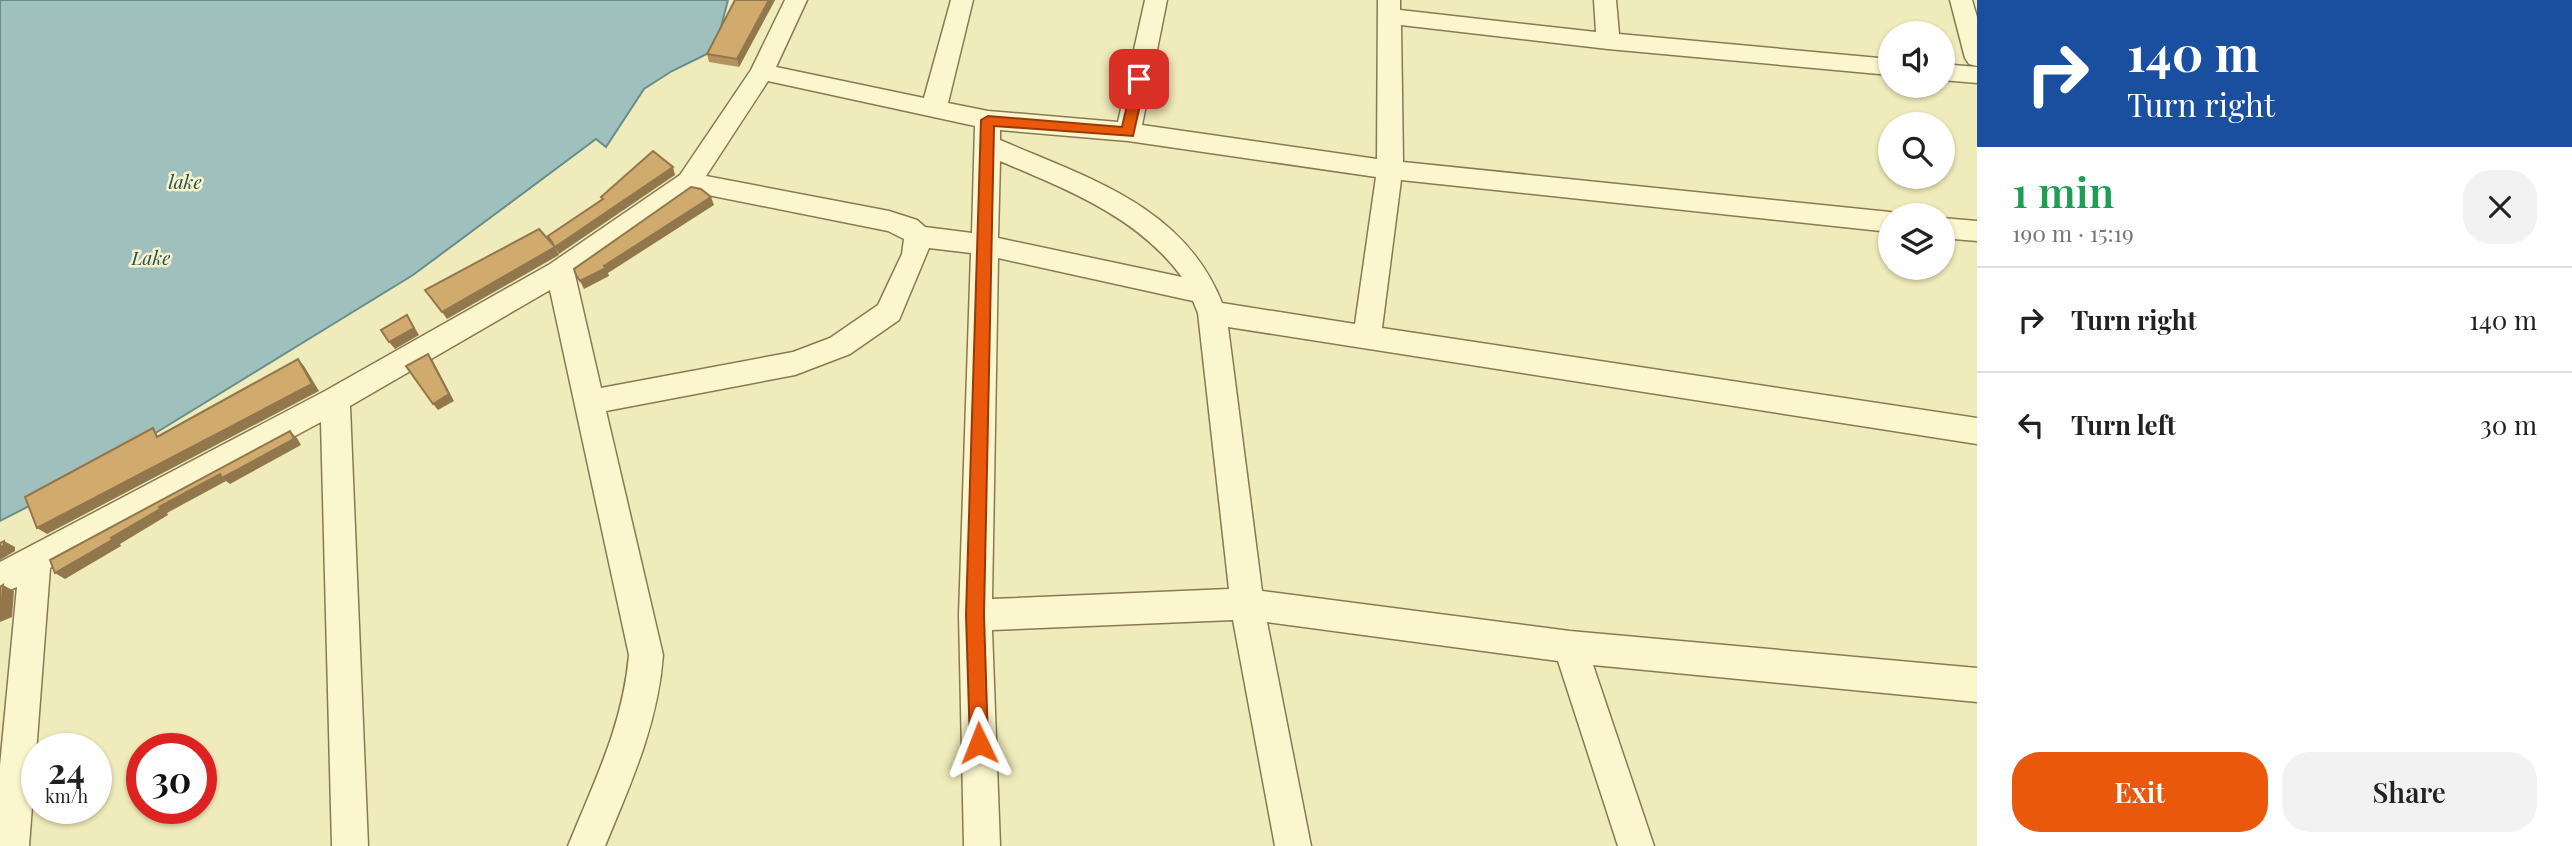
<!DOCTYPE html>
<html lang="en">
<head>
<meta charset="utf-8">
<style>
  :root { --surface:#fff; --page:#f2f2f2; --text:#222; --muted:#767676; --line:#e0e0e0; --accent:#ea580c }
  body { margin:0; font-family:"Playfair Display",serif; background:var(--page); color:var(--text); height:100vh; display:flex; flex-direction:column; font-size:26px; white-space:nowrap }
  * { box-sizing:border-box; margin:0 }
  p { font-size:23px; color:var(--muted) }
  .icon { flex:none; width:38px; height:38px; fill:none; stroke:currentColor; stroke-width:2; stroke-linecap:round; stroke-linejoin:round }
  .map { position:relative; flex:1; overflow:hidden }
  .drawer { display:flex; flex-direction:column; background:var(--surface); width:595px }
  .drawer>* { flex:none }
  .top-card { background:#1a4fa0; color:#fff; overflow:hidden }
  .fabs { position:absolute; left:1878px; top:21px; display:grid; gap:14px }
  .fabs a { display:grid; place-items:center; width:77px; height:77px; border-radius:50%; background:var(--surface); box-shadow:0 2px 5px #0004; font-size:35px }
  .speed { position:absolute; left:21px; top:733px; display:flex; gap:14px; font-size:35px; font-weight:700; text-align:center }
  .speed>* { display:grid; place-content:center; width:91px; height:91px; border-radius:50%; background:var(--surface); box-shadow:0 2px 5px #0004; line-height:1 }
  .speed small { font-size:18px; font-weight:400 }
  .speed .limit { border:10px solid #d22; background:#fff; color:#111 }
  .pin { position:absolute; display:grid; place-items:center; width:60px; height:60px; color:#fff; margin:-30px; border-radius:14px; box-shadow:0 4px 10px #0006 }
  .me { position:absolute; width:77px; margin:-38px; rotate:358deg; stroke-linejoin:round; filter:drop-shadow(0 0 5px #0008) }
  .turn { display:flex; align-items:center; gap:24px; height:147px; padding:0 35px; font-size:32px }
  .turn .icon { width:91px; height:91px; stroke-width:2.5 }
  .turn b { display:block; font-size:49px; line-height:60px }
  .round { display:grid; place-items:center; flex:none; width:74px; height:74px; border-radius:28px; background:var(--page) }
  .head { display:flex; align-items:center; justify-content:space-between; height:119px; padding:0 35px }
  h1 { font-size:42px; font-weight:600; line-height:52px; color:#1e9e55 }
  .action { display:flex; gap:14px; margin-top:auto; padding:14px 35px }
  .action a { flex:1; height:80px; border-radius:28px; background:var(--accent); color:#fff; font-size:28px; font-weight:600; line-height:80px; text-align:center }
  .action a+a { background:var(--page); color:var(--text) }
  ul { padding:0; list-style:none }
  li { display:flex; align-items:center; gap:21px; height:105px; padding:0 35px; border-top:2px solid var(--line) }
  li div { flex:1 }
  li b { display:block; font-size:26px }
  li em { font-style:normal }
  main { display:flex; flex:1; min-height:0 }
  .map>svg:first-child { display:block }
  .water { fill:#9fc0bd; stroke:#668e8c; stroke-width:2 }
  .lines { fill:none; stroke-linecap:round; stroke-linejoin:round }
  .street-casing { stroke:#887953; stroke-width:3 }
  .street { fill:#fbf6cd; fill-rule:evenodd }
  .wall { fill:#b4925e }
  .shaded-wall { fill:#92774c }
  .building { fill:#d1aa6d; stroke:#92774c; stroke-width:2 }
  .route { fill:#ea580c; stroke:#983908; stroke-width:2 }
  .labels { text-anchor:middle; stroke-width:5; stroke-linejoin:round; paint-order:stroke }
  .water-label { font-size:19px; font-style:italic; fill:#285057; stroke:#f7f3ca }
</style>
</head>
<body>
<main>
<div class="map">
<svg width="1977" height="846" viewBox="0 0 1977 846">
  <rect width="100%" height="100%" fill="#f0ebba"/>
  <path class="water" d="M0,0H728L715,50L672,71L644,89L606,147L596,139L413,275L74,483L0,521Z"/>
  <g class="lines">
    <defs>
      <path id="street" d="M785,0H807L776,67L924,98L951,0H973L948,103L988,111L1118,122L1145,0H1167L1142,125L1377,159L1378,0H1400V10L1596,32L1594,0H1616L1619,34L1890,59V75L1608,49L1401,25L1403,162L1890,212L1899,215H1890V232L1401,180L1382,328L1977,418V444L1228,327L1262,591L1570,631L1977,668V702L1593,665L1654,846H1618L1558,661L1267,622L1311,846H1275L1233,620L992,630L1000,846H964L959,615L971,253L929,248L899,320L850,354L795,375L606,411L663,655C658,724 631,783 605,846H568C594,782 623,725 629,655L550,290L350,406L368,846H332L321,422L50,568L29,846H0V766L17,587L0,594V562L325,391L550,264L680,175L751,70ZM768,81L975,126L972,233L925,227L917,220L889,211L706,176ZM1000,130L1128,141L1376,177L1355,324L1222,303C1184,206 1088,178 1000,140ZM1000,161C1067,190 1137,216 1182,277L998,238ZM693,192L888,231L904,239L902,254L878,305L830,338L793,352L601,388L575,275ZM998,258L1193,301L1198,313L1229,589L992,599Z
        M1950,0H1972L1977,17V66L1969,64L1965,58Z
        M1942,64L1977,67V83L1942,80Z
        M1942,218L1977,221V241L1942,238Z"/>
    </defs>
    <use href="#street" class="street-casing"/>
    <use href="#street" class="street"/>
  </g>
  <path class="wall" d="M735,0H775L739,67L709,62L707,54Z"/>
  <path class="shaded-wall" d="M769,0H775L739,67L737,59Z
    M673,167L675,175L559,254L555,247Z
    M711,197L714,205L608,273L609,276L584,289L580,281L630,248Z
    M555,247L559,255L447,319L442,312Z
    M407,315L419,335L395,349L389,342Z
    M428,354L433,361L454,401L438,410L433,404Z
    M298,359L304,366L319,391L47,534L37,528Z
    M290,431L297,438L301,445L230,484L226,481L167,513L168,515L120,544L121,546L65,579L55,573L159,507L220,474Z
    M4,541L15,547V551L0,560V548Z
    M3,585L14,591L12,617L0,622V612Z"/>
  <path class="building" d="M735,0H769L737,59L707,54Z
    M653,151L673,167L555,247L548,236L603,199L601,197Z
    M691,187L701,189L711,197L604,266L606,268L580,281L576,275L574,269Z
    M539,229L555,247L442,312L425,290Z
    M407,315L414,328L389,342L381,330Z
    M428,354L449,394L433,404L406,366Z
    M298,359L312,384L37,528L25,497L153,428L157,437Z
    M290,431L294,439L222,478L220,474L159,507L160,509L111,538L112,540L55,573L50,560Z
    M4,541V545L0,548V543Z
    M3,585L1,612H0V587Z"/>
  <path class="route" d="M1139,75L1146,79L1133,136L994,126L984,615L988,743L986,750L979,753L972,750L970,743L966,615L981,120L988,116L1122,127L1133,79Z"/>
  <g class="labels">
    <g class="water-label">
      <text x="185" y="189">lake</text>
      <text x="151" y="265">Lake</text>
    </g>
  </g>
</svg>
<div class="fabs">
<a><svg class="icon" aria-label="sound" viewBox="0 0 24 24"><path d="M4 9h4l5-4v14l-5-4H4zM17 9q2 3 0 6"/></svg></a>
<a><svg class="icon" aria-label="search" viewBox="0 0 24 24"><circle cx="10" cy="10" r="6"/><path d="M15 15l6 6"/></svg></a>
<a><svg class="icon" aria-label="layers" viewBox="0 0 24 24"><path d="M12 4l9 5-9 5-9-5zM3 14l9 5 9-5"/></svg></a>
</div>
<div class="speed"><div>24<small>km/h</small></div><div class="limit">30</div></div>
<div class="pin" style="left:1139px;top:79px;background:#d93025"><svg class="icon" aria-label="arrive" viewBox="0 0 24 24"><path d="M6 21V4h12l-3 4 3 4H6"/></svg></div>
<svg class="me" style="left:979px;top:743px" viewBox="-20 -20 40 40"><path d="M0-17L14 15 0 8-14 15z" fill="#ea580c" stroke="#fff" stroke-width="4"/></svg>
</div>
<section class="drawer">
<div class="top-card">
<div class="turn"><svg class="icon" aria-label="right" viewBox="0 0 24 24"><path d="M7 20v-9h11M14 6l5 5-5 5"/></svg><div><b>140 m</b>Turn right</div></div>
</div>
<div class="head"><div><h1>1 min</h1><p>190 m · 15:19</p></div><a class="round"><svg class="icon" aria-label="close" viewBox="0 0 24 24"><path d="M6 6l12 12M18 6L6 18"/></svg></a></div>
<ul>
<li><svg class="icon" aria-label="right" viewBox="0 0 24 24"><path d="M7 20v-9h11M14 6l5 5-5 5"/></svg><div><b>Turn right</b></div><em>140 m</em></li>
<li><svg class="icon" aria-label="left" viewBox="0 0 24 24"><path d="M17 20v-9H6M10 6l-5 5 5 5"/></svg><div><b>Turn left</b></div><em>30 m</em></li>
</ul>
<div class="action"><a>Exit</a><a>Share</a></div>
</section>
</main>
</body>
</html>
